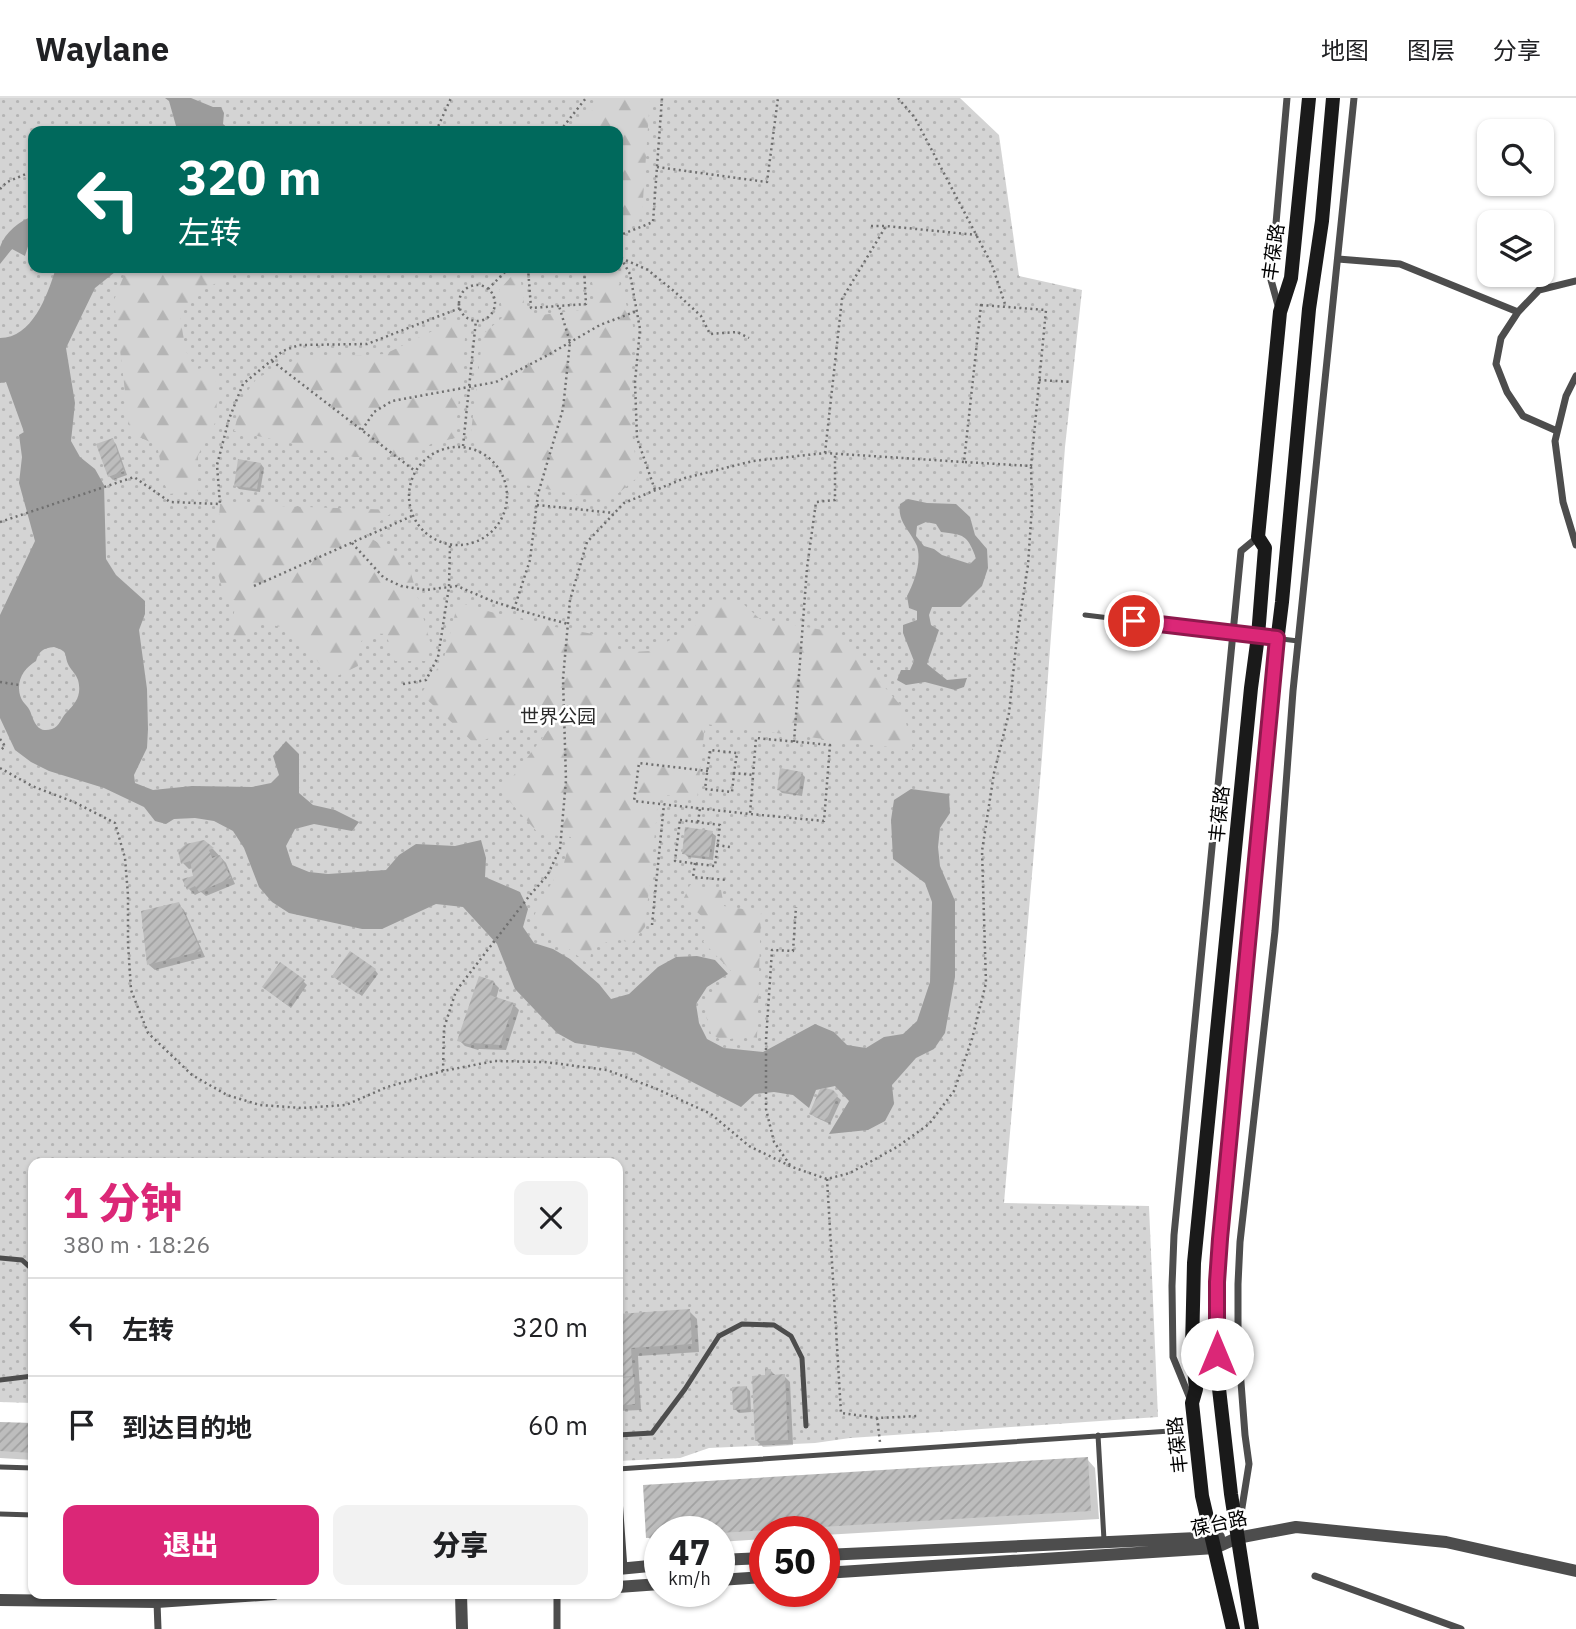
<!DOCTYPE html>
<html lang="zh">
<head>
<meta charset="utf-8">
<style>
  :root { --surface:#fff; --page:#f2f2f2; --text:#202124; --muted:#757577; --line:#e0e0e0; --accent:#db2777 }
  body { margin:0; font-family:"IBM Plex Sans","Noto Sans SC",sans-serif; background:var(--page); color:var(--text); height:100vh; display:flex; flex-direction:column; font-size:26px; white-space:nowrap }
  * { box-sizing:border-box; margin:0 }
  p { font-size:23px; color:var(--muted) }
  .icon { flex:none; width:38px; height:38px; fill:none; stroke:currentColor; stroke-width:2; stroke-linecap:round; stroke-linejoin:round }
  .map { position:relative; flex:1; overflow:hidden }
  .details { position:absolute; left:28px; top:1060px; width:595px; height:441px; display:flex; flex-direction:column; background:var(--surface); border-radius:14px; box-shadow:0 2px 5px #0004 }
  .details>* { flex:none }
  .guide { position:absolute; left:28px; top:28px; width:595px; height:147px; border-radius:14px; box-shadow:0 2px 5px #0004; background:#00695c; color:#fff; overflow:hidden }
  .tools { position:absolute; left:1477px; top:21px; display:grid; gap:14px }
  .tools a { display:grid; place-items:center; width:77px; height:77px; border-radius:14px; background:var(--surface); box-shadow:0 2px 5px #0004; font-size:35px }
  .speed { position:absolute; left:644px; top:1418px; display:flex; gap:14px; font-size:35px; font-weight:700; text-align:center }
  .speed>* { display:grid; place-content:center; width:91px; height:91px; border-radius:50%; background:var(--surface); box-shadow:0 2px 5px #0004; line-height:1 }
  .speed small { font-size:18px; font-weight:400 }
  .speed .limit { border:10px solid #d22; background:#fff; color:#111 }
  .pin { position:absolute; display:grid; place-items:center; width:60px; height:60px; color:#fff; margin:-30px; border:4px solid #fff; border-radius:50%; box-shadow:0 2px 7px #0007 }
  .me { position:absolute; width:77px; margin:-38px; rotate:0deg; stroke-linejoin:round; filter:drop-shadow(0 0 5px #0008) }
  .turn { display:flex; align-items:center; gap:24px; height:147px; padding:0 35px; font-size:32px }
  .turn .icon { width:91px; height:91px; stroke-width:2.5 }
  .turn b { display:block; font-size:49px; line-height:60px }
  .round { display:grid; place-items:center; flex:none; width:74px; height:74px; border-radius:14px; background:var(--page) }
  .headline { display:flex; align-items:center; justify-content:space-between; height:119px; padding:0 35px }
  h1 { font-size:42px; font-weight:800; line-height:52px; color:var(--accent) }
  .cta { display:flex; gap:14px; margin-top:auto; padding:14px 35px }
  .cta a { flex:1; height:80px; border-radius:14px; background:var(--accent); color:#fff; font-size:28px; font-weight:800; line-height:80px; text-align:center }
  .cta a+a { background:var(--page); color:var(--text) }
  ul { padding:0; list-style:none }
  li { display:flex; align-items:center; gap:21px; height:98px; padding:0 35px; border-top:2px solid var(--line) }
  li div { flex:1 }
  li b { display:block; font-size:26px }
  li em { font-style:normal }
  header { display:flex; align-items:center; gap:42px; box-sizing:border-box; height:98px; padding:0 35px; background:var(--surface); border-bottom:2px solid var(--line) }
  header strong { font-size:33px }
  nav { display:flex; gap:38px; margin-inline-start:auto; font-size:24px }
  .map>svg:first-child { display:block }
  .green { fill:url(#green-dots); fill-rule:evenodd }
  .forest { fill:url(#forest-firs) }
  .water { fill:#9b9b9b; fill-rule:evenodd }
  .shadow { fill:#0003 }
  .building { fill:url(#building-hatch) }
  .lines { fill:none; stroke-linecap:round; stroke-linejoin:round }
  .path { stroke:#6f6f6f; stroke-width:2.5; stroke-dasharray:2 3.5; stroke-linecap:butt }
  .service { stroke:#4d4d4d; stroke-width:5 }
  .minor { stroke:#4d4d4d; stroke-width:7 }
  .tertiary { stroke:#4d4d4d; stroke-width:12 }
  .secondary { stroke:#1a1a1a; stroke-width:14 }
  .route-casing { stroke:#8e194d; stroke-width:18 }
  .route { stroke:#db2777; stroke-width:12 }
  .labels { text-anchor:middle; stroke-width:5; stroke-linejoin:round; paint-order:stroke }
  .street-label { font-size:19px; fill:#000; stroke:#fff }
  .park-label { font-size:19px; fill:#2b2b2b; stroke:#fff }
</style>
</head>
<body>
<header>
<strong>Waylane</strong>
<nav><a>地图</a><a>图层</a><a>分享</a></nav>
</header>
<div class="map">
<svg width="1576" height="1531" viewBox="0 0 1576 1531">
  <defs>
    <pattern id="green-dots" width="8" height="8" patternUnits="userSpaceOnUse" patternTransform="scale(1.75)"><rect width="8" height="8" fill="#d4d4d4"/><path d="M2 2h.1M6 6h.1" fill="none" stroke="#b4b4b4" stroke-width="1.8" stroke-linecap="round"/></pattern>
    <pattern id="forest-firs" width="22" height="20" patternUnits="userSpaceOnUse" patternTransform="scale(1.75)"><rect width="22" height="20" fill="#d4d4d4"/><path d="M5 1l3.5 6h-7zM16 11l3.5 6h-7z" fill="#b4b4b4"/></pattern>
    <pattern id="building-hatch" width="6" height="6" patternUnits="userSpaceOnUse" patternTransform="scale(1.75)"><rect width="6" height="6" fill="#bdbdbd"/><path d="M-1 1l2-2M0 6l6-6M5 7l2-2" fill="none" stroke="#a1a1a1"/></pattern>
  </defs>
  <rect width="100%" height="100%" fill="#fff"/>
  <path class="green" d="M0,0H960L999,37L1019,178L1082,192L1065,349L1042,659L1004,1105L1149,1108L1158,1319L850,1340L815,1345L709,1350L680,1360L618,1363V1066H33V1305L0,1304ZM33,33H618V170H33Z"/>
  <path class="forest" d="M603,0H650L642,116L618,131V33H575L577,27L603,2Z
    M133,170H236L234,176L199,194L179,214L186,253L196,272L211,266L216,284L217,321L198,358V393L169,396L160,376L162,372L157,347L130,335L114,202L125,175Z
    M519,170L526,219L596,210L590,170H615L633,228L629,312L638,379L609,403L515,385L497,361L470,342L483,236L503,219L499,192Z
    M455,222L466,230L455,340L431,346L409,359H354L234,333L242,301L257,280L297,261L385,256Z
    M220,406L396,412L363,435L389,452L409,468L431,547L425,563H395L386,536C360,534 357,545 358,568L331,581L307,549L281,529L263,525L252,533L244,544L232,539L235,503L223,493L215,466Z
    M714,500L741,504L760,521L834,534L855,555L902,609L913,652L705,626L697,702L659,696L645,829L632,845L615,841L592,850L589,867L533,822L538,807L564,765L571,739L539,736L501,694L549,631L542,610L521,627L475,646L421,596L444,560L458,504C510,521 565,532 620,540L614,555L650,553L694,529Z
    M690,787L721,792L724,808L761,814L757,940L742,938L723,943L711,936L706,918L709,902L735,877L703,844L712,827L683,802Z"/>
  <path class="water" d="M165,0H191L213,9H221L224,15L223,26L229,31L227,33H188L176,28L169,3Z
    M33,118V146L29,145L25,158L12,151L0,166C0,161 0,154 0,149C5,134 20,123 33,118Z
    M50,170H120L95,190L66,250L75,305L71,343L80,359L95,371L104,387L106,461L116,477L145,503V516L139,532L147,591L148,631L147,650L134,677L135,685L153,692L192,688L252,689L271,685L279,677L273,658L286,643L299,656V695L313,707L335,712L359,724L352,733L314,726L295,731L286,748L292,767L309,774L328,776L386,772L399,757L416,746L455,748L481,742L486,760L485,779L520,794L528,811L523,829L534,845L553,851L570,861L599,886L611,901L629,896L658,869L676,859L697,858L715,862L728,876L707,889L696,906L699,925L707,941L724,950L763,954L815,926L834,934L847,947L866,950L884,939L903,936L917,923L930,884L932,804L925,785L893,761L891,722L894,702L911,691L949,696L950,715L940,730L938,749L940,768L955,803V879L945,935L934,951L916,960L892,987L894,1006L885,1023L868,1032L829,1036L849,1003L835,988L816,992L809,1010L793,997L774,994L755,996L741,1009L634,954L575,945L557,935L515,891L497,846L463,809L436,806L382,831H362L289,815L272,804L259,789L244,750L233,733L214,723L195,720L174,721L166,726L155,723L144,709L104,690L49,673L31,664L15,652L0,620V517L35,443L19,385L22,359L19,337L24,334L6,284L0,285V240C32,240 47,198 55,173ZM54,549C70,554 63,556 69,568C72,573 76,576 78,582C82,597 76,605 66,615C61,620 60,628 52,631C37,636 34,623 30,613C28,608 23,605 21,600C15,584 23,571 36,563C39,553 43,550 54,549Z
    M908,401L927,405L956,406L970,419L975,437L987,451L988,470L982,488L961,509H932L929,517L931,527L939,532L927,566L947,582L967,580L964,589L955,592L925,584L906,587L897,582L901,572H910L914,563L903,535V527L917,522V513L909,510L907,498C914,485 922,464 917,448C911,433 897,424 900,406ZM926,424L936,426L941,434C964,437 967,436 976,460L970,466L942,457L934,451L924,448L916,438L917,428Z"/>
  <path class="shadow" d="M112,342L116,346L127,377L113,382L109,378Z
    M261,366L264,370L260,394L239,391L235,387Z
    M801,675L805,679L802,698L782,695L779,692Z
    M712,735L716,738L713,762L688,759L684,755Z
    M203,744L213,751L226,765L235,786L206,798L201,794L195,797L189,791L185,782L195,779L193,770L189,771L183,765Z
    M178,806L184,812L205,859L155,872L149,867L143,814Z
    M375,872L378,876L362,898L338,881Z
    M304,884L307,887L291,910L267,892Z
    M493,884L499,890L496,901L513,906L519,912L506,952L479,951L478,952L465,948L459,942Z
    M832,994L841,1002L830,1026L815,1019L811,1015Z
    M689,1213L697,1221L699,1254L638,1258L641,1312L618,1313V1282H620L618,1279V1218Z
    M770,1272L776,1278H784L790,1284L793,1347L763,1349L757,1343L767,1278Z
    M747,1290L750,1293L751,1314L739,1315L735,1311Z
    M0,1325L33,1327V1362L0,1360V1364Z
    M1087,1361L1095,1370L1099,1421L824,1437V1433H765V1441L719,1444V1433H660V1447H656L648,1439L645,1388Z"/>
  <path class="building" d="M113,340L124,373L108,379L96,346Z
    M238,361L261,365L257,391L234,388Z
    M780,670L802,674L798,696L777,692Z
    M685,729L713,733L709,759L682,756Z
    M204,742L214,750L209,752L212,760L220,757L231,780L199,794L195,788L187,792L182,781L193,778L190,763L181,766L178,753L186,746Z
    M179,804L201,853L147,867L141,813Z
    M350,853L376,871L358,896L332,878Z
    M280,864L305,882L287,907L262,889Z
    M479,878L494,883L490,897L514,905L500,947L473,945L472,947L457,943Z
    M825,990L833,992L838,997L826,1023L809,1016L820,991Z
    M690,1211L692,1246L631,1250L633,1278L618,1279V1216Z
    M765,1271H771V1277L785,1276L788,1342L755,1343L752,1278L765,1277Z
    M634,1279L635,1306L618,1308V1280Z
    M747,1288L748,1311L733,1312L732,1289Z
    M0,1324L33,1325V1355L0,1353Z
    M1088,1359L1091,1413L719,1435V1433H660V1439L646,1440L643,1387Z"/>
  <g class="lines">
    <path class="path" d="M898,0L915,20L992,167L1006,209
      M436,33L451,0
      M560,33L586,0
      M657,69L767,84L778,0
      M0,91L7,84L33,73
      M871,128H886
      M618,138L653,124L662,0
      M618,155L630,176L640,231L635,284L637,340L655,392
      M621,160L648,172L675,194L701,218L710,236L737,234L749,240
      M528,170L531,210L586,206L584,170
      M459 205a18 18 0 1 1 36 0a18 18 0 1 1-36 0Z
      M488,191L509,170
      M981,207L1046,212L1031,368L964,364Z
      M272,263L415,373
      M1039,282L1072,284
      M362,332L374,314L392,303L496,284L548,257L600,227L637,213
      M463,348L476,222
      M409 398a49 49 0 1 1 98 0a49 49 0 1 1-98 0Z
      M825,355L842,201L886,128L977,137
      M537,407L614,415
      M0,424L134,379L170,404L220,406L217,367L229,321L243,286L283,253L299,247L367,246L460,210
      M352,445L384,480L401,488L426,492L457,488L492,503L525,514L568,526
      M254,488L412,418
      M514,511L530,462L538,396L563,311L570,244L559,208
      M0,584L19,587
      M403,586L426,582L438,559L449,489L450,447
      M0,641L5,648L0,653
      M794,644L807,470L816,404L835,402V355
      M0,670L32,688L74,704L115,725L125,760L128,797V845L131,892L148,935L192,977L227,997L260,1007L302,1010L346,1007L387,989L443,973L495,963L545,964L607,972L657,991L711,1016L749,1048L792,1069L827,1081L850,1075L897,1049L929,1026L954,993L972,941L986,885L982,753L994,675L1009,615L1017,539L1028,467L1032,408L1031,368
      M708,673L639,665L634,703L750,716L824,723L830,647L756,640L750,716
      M734,675L732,694L705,691L710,652L737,655L734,675L753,677
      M680,722L720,727L715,768L675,763Z
      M698,724L700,710
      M717,747L730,749
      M695,765L693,779L727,782
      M652,827L664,706
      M443,973L444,930L456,893L530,797L547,778L560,751L566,682L563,581L570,502L587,444L624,405L685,380L753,363L825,355L964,364
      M790,1067L774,1044L766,1011V942L772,852L793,853L796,809
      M827,1081L841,1315L877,1320L918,1318
      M877,1320L880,1344"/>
    <path class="service" d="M1085,517L1298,543
      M0,1160L22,1162L33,1172
      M0,1282L33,1278
      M618,1337L652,1335L685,1291L719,1238L742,1226L774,1227L791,1238L802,1260L806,1328
      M1098,1337L1104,1442
      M0,1369L33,1370
      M618,1371L1170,1333
      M618,1373L625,1471
      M0,1416L33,1417"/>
    <path class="minor" d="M1338,161L1400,166L1518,214
      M1279,211L1271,182L1287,0
      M1576,278L1566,298L1555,343L1563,404L1576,447
      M1557,333L1523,318L1507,294L1496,266L1501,240L1518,214L1539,192L1576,183
      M1191,1303L1173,1259L1172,1188L1174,1137L1241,453L1258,439
      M1240,1422L1249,1366L1245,1337L1238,1245V1186L1240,1144L1275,833L1293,593L1354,0
      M1315,1478L1461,1531
      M157,1504L158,1531
      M557,1531V1496"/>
    <path class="tertiary" d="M824,1457L1219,1439
      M719,1462L765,1460
      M618,1471L660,1467
      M824,1475L1215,1450L1237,1440L1296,1429L1446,1444L1576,1473
      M719,1482L765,1479
      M618,1489L660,1486
      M461,1496L462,1531
      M0,1502L157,1504L274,1496"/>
    <path class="secondary" d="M1233,1531L1202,1398L1192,1305L1196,1291L1192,1250L1194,1165L1251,590L1258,538L1265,450L1258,439L1280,214L1291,180L1309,0
      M1252,1531L1231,1396L1217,1273L1216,1240L1220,1141L1271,593L1282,504L1309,211L1322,123L1333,0"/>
  </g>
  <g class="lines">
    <defs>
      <path id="route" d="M1134,523L1277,540L1220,1141L1217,1184V1256"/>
    </defs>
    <use href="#route" class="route-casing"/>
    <use href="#route" class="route"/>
  </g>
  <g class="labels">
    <g class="street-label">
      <text transform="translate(1273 154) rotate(-82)" y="7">丰葆路</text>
      <text transform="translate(1219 716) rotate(-84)" y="7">丰葆路</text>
      <text transform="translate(1177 1347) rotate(-96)" y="7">丰葆路</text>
      <text transform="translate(1219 1425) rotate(-12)" y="7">葆台路</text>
    </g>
    <g class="park-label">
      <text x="558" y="625">世界公园</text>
    </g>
  </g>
</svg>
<div class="tools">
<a><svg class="icon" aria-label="search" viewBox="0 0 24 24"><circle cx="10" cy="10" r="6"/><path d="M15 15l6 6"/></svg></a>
<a><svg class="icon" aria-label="layers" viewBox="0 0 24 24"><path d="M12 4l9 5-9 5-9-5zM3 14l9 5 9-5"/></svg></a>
</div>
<div class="speed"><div>47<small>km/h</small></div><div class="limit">50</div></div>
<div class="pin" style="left:1134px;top:523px;background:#d93025"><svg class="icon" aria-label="arrive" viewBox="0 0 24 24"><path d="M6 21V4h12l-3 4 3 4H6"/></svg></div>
<svg class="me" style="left:1217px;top:1256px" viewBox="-20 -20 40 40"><circle r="19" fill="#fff"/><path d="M0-13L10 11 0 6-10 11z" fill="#db2777"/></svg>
<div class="guide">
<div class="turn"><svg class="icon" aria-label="left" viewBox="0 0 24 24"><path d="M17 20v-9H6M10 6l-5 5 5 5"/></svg><div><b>320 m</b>左转</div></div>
</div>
<section class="details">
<div class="headline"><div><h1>1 分钟</h1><p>380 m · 18:26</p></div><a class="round"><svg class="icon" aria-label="close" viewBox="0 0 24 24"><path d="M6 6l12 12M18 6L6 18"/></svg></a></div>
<ul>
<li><svg class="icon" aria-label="left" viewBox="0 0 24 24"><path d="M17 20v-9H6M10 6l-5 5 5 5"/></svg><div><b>左转</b></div><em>320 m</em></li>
<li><svg class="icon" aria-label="arrive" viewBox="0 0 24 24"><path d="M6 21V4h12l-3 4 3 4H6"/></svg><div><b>到达目的地</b></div><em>60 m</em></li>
</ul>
<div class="cta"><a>退出</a><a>分享</a></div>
</section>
</div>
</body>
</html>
